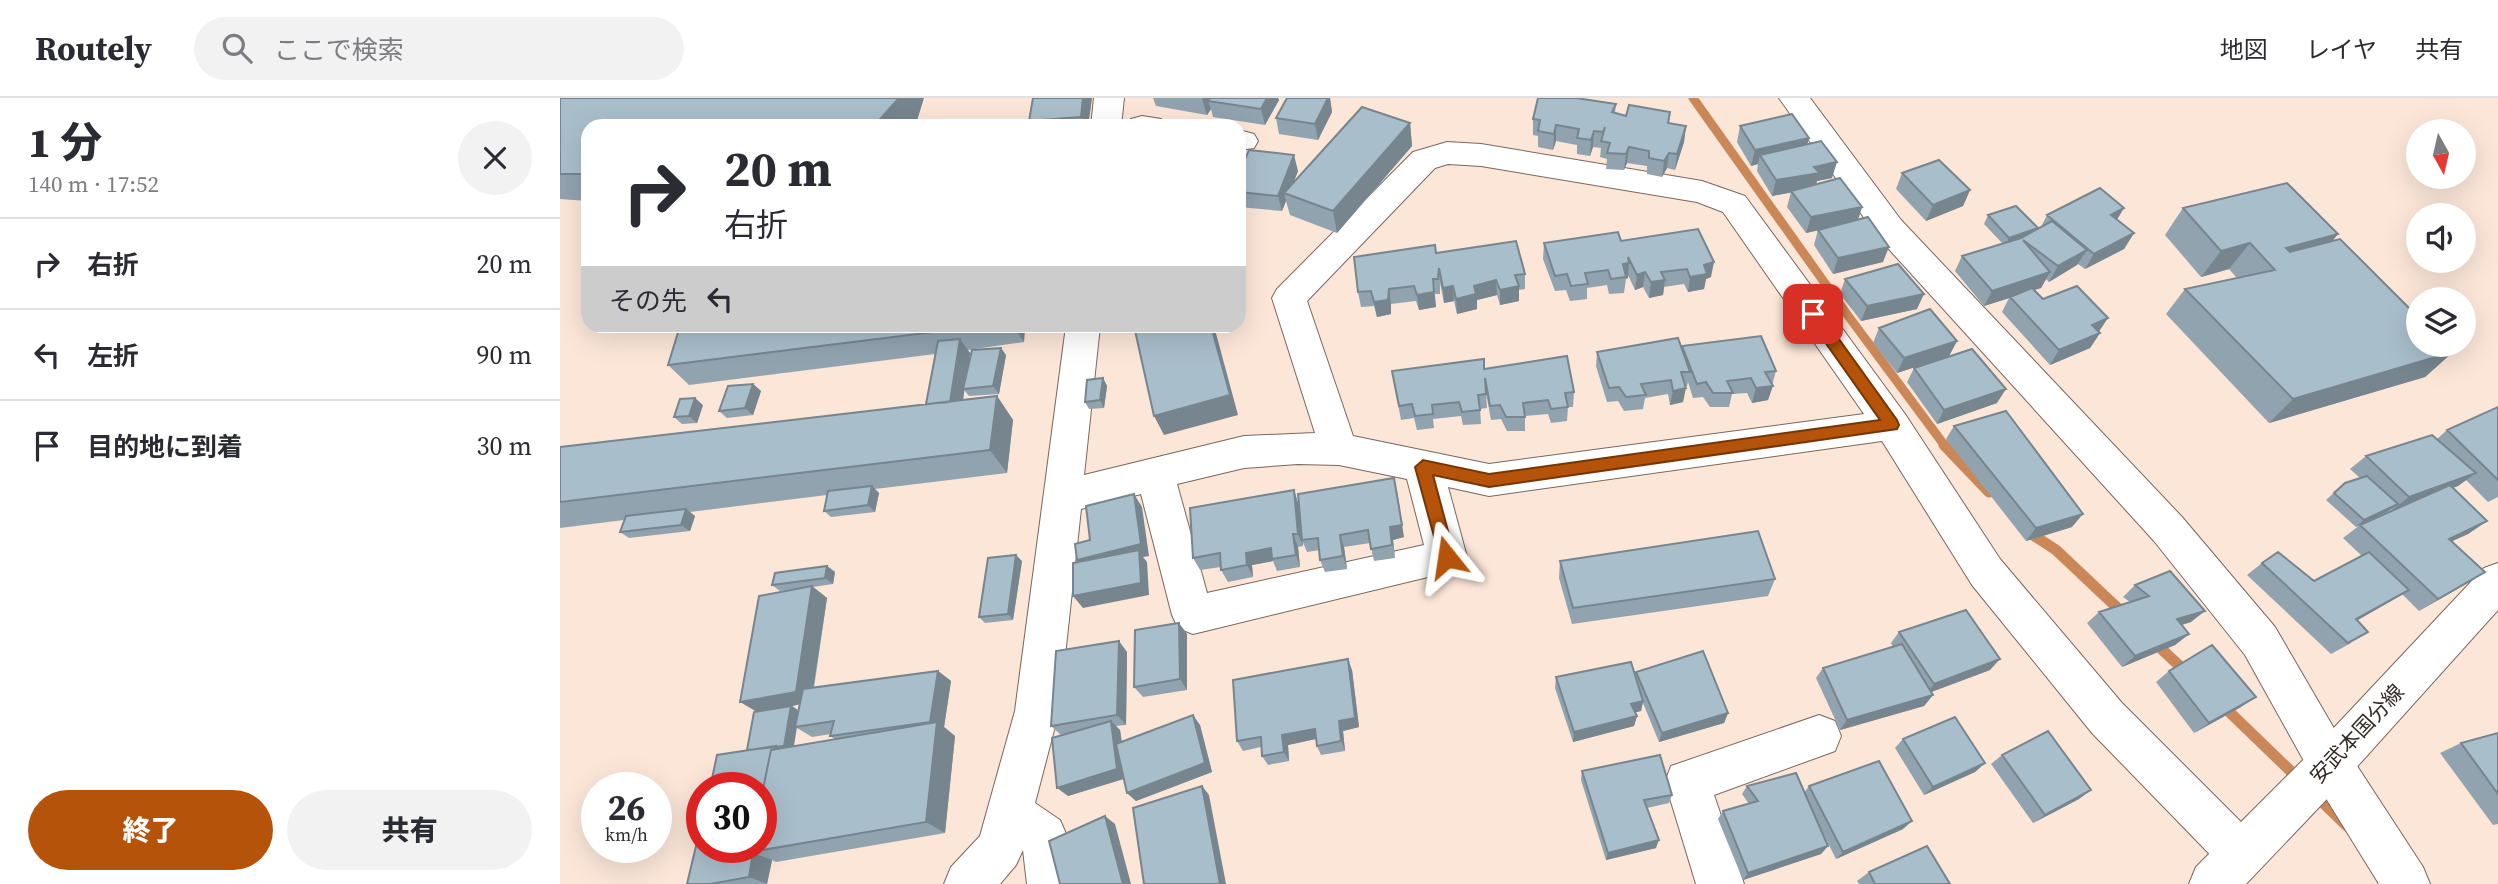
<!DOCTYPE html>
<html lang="ja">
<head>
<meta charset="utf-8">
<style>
  :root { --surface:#fff; --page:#f2f2f3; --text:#2b2b33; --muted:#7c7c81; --line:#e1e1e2; --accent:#b45309 }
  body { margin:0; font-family:"Source Serif 4","Noto Sans JP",serif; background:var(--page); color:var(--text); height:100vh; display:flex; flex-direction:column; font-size:26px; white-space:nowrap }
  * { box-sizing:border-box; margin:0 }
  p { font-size:23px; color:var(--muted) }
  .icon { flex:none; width:38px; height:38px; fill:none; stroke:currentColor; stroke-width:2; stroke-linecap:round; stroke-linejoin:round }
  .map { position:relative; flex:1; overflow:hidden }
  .drawer { display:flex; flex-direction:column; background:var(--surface); width:560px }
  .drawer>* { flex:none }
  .banner { position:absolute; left:21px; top:21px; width:665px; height:214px; border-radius:21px; box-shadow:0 7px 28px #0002; background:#fff; color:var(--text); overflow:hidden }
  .needle { width:46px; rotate:172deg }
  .buttons { position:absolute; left:1846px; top:21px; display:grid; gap:14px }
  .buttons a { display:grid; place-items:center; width:70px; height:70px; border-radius:50%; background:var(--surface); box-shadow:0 7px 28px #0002; font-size:35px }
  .speed { position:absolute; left:21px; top:674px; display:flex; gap:14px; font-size:35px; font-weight:700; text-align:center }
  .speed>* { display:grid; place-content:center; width:91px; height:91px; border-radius:50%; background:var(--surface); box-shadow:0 7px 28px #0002; line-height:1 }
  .speed small { font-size:18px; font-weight:400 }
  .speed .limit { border:10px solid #d22; background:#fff; color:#111 }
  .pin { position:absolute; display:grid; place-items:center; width:60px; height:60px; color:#fff; margin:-30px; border-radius:14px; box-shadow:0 4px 10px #0006 }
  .me { position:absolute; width:77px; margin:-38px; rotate:345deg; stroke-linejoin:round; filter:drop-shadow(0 0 5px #0008) }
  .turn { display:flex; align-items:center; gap:24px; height:147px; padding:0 28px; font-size:32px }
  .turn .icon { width:91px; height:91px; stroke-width:2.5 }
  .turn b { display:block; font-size:49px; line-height:60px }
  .then { display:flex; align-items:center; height:66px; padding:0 28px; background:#0003; gap:14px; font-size:26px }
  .round { display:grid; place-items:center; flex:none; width:74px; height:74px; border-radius:37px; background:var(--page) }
  .summary { display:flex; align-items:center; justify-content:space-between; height:119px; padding:0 28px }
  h1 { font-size:42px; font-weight:800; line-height:52px }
  .action { display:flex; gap:14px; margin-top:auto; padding:14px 28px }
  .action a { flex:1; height:80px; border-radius:42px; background:var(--accent); color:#fff; font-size:28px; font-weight:800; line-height:80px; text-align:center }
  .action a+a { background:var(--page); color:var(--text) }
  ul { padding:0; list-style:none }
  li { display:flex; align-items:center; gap:21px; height:91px; padding:0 28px; border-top:2px solid var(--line) }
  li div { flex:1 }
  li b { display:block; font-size:26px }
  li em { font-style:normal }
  header { display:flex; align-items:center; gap:42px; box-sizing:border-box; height:98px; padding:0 35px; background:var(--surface); border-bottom:2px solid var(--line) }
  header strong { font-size:33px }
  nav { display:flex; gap:38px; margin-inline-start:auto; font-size:24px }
  .search { width:490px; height:63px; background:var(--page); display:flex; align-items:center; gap:18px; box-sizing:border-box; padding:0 24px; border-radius:38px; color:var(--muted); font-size:26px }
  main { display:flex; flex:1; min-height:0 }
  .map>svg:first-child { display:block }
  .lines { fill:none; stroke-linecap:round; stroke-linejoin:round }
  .stream-far1 { stroke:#cc8758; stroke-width:9 }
  .stream { stroke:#cc8758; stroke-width:11 }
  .minor-casing { stroke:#7a675c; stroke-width:2 }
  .major-casing { stroke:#7a675c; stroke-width:2 }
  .minor { fill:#fff; fill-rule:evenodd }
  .major { fill:#fff; fill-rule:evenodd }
  .wall { fill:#91a3af; fill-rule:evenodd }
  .shaded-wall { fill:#76858e }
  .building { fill:#a9becb; stroke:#76858e; stroke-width:2 }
  .route { fill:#b45309; stroke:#753606; stroke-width:2 }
  .labels { text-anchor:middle; stroke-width:6; stroke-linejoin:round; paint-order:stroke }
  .street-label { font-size:21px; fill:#322a25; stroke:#fff }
</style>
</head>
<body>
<header>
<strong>Routely</strong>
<div class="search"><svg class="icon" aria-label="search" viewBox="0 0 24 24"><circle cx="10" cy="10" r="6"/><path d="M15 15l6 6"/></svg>ここで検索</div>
<nav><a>地図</a><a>レイヤ</a><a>共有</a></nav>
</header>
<main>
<section class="drawer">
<div class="summary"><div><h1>1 分</h1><p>140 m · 17:52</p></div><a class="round"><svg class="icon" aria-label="close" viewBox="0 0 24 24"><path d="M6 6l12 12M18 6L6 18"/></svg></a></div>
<ul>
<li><svg class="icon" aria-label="right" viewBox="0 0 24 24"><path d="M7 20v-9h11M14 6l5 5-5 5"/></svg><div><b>右折</b></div><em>20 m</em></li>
<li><svg class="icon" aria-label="left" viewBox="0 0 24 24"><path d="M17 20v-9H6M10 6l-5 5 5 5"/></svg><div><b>左折</b></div><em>90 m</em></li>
<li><svg class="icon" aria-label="arrive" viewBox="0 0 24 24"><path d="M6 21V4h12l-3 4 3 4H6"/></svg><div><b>目的地に到着</b></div><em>30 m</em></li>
</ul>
<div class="action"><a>終了</a><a>共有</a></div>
</section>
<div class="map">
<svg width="1938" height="786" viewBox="0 0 1938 786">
  <rect width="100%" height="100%" fill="#fbe6d8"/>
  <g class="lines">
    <path class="stream-far1" d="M1133,0L1289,219L1385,348"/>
    <path class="stream" d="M1384,347L1429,394
      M1467,433L1496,452L1566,518
      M1593,543L1627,575
      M1660,605L1742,684
      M1753,695L1787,728"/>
    <defs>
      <path id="minor" d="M534,0H564L561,28H531Z
        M1219,0H1250L1341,122L1622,419L1715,529L1786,651L1863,769L1870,786H1819L1754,681L1685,557L1594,443L1317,138Z
        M582,18L601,21L605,28H567L571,21Z
        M679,32L694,36L698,43L694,50L679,52Z
        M887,44L921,46L1142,83L1185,98L1345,316L1440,461L1562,605L1698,741L1705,757L1698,773L1682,780L1666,773L1532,635L1412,487L1322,343L929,398L888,389L907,459L901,471L633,536L618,530L612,517L581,396L521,411L499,613L475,705L500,722L507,738L515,786H467L463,752L456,767L440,786H384L391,769L420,738L455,613L506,228H540L524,377L684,338L755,335L712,200L717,191L853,54ZM888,66L921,68L1137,104L1163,114L1304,316L929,366L793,338L747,203L875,70ZM738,366L779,367L847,381L864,447L647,495L617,386L684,370Z
        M1259,617L1275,623L1281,638L1275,653L1154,697L1184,786H1136L1105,684L1111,668Z"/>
      <path id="major" d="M1938,465V512L1786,681L1686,786H1629L1636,769L1754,651L1924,470Z"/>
    </defs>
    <use href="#minor" class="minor-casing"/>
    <use href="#major" class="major-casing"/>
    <use href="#minor" class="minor"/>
    <use href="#major" class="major"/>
  </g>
  <path class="wall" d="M0,0L356,26L354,28H28V103L0,101Z
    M473,0H532L528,28H471L469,23Z
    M593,0H718L719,2L705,27L653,19L651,11L647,17L596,8Z
    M768,0H770L772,14L758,42L719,36L716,20Z
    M1056,6L1055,15L1066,18L1110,14L1109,25L1126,28L1124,44L1115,72L1107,70L1102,79L1087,76V68L1067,65L1064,72L1046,71L1047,61L1040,59L1041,50L1033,49L1030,58L1017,56V47L996,43L993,52L978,49V38L973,37V21Z
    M850,25L852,48L777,135L730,117L726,103L722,113L679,109V63L681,70L738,73L733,85Z
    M1180,28L1249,40L1247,47L1272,80L1257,83L1256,87L1302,109L1298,122L1323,164L1273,176L1254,147L1258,132L1246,135L1227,109L1231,94L1212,98L1197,73L1198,66L1191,68L1177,44Z
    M1342,75L1410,92L1403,108L1366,123L1336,91Z
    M1623,110L1778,136L1773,142L1893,254L1865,279L1709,325L1606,216L1625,191L1677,180L1669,171L1641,179L1605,137Z
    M1428,117L1478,130L1481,129L1487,117L1557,122L1574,135L1564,151L1525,171L1518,166L1489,184L1486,181L1481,190L1474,192L1483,201L1539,234L1540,235L1530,250L1490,267L1442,214L1449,200L1424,208L1395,173L1402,158L1443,146L1424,126Z
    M1061,143L1151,179L1146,181L1144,191L1128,194L1124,186L1104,189L1103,197L1089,200L1083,189L1075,192L1068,177V180L1066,181L1064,195L1049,196L1047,187L1027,190V201L1010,203L1006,192L995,193L983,161L984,145Z
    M876,155L965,176V191L959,192V203L940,207L937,197L917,202V211L897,216L894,203L884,205L880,185V196H875L876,209L859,212L856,203L831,206V216L817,219L814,208L801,209L798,194Z
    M1285,181L1357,211L1301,223L1280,196Z
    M120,228H465L464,244L408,252L410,255L408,268L446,257L439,296L409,298L404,292L403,302L437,298L453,322L447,375L315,391L319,395L315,414L271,419L264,413L267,397L130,414L135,418L130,433L69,440L60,434L64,422L0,430V349L366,306L375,256L129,287L108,267Z
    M1319,230L1397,243L1389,258L1337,275L1313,245Z
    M1122,248L1216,273L1208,302L1192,305L1187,295L1172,296L1169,309H1150L1143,299L1133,300L1128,284L1127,288H1125L1123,304L1110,307L1108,296L1085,300L1083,311L1064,313L1058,303L1047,304L1036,268L1037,254L1122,251Z
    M1354,270L1437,305L1377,326L1347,284Z
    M924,271L1014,294L1013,309H1008L1007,323L991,325L988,316L965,318V333H947L941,321L931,322L926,295L927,310L920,311L921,326L903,327L901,318L873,321L874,330L857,332L854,320L841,322L832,273Z
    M543,280L547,288L544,310L529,311L525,304Z
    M193,286L201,293L193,317L167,320L159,313Z
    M143,307L137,325L122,326L114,319Z
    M1938,309V399L1928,404L1906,382L1898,388L1893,390L1927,423L1908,436L1892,443L1925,474L1859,513L1842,496L1797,522L1791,545L1771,556L1687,477L1702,465L1754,483L1802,458L1783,440L1800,427L1842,408L1832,412L1831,411L1796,429L1766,402L1785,385L1800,380L1790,371L1806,358L1877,341L1887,332Z
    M1394,328L1512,429L1466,443L1386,341Z
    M734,392L738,405L743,448L738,449L740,469L717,473L713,463L692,467L693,479L668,484L661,472V469L640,472L633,460Z
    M738,396L844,439L833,442L835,460L814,463L810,445L784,449L787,471L765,474L760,462V452L747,454L742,442Z
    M462,463L453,522L425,525L419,519Z
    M1000,463L1215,481L1208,498L1012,526L999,480Z
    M267,468L275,474L273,486L253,489L267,500L254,590L378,573L391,583L384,629L395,638L385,735L216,764L212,762L207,786H127L187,652L195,613L242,490L220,493L212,487ZM240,606L239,613L232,608ZM237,630L252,639L271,636L270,638L275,641L234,648Z
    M1575,487L1631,524L1622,527L1629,536L1615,547L1562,569L1527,525L1539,514L1570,504L1563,499Z
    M1339,534L1430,572L1371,594L1373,597L1364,608L1280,632L1256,580L1263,570L1333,549L1331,545Z
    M627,536V592L583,599L574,589Z
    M567,554L566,627L556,628L560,632L562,644L640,627L652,674L576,703L567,695L564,681L508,698L501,637L491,628Z
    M792,572L799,629L783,633L785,653L761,657L757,648L756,641L728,647L729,663L708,667L702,658L701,649L683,653L677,643Z
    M1609,573L1681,609L1634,635L1596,584Z
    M1076,574L1168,615L1164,625L1099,644L1083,605L1081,613L1075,614L1077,618L1074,628L1013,644L995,590L996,579L1075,578Z
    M1938,635V726L1933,727L1880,655L1901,645Z
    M1343,641L1425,665L1415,674L1364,697L1335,650Z
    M1442,657L1519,701L1473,725L1431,666Z
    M1022,673L1112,697L1109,705L1087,710L1096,750L1046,762L1021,682Z
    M1187,688L1244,695L1249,688L1343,731L1276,761L1258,725L1268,748L1261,756L1183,782L1158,721L1163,713L1189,706L1182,696Z
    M1309,774L1390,786H1299L1297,783Z"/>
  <path class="shaded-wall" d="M339,0H364L356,26L354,28H314Z
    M523,0H532L528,28H525L521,19Z
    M643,0H658L648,3L651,11L647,17L642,1Z
    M707,0H718L719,2L705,27L701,11Z
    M768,0H770L772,14L758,42L755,26Z
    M850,25L852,48L777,135L773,113Z
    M996,27V43L993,52L994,36Z
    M1126,28L1124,44L1115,72L1117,56Z
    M1034,33L1033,49L1030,58L1031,42Z
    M1249,40L1245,56L1200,57L1198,66L1191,68L1195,52Z
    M1069,49L1067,65L1064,72L1066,56Z
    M1109,55L1107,70L1102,79L1104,63Z
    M734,57L738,73L729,97L724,95L726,103L722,113L718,98Z
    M1277,64L1272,80L1257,83L1255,90L1212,98L1216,82L1254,69Z
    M1410,92L1403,108L1366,123L1373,107Z
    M1302,109L1297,124L1246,135L1251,119Z
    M1564,110L1555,125L1551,117Z
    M1478,130L1474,138L1445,148L1449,140Z
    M1574,135L1564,151L1525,171L1534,156Z
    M1778,136L1756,163L1714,173L1726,150Z
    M1690,145L1669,171L1641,179L1661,153Z
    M1329,149L1323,164L1273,176L1278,160Z
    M1527,152L1517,167L1489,184L1498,168Z
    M1154,164L1151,179L1146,181L1144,191L1128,194L1130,179L1144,167Z
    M1069,165L1068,180L1066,181L1063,166Z
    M1085,174L1083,189L1075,192L1077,177Z
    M1490,174L1481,190L1424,208L1432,193Z
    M936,182L937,197L917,202V211L897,216L896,201L914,188Z
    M1105,182L1103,197L1089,200L1091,184Z
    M893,188L894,203L884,205L883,190Z
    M959,188V203L940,207V192Z
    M829,191L831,206V216L817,219L814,204Z
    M874,194L876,209L859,212L857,197Z
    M1364,196L1357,211L1301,223L1307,208Z
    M1548,220L1538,235L1532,227Z
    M453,228H465L464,244Z
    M651,228H654L678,317L604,337L594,318Z
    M1540,235L1530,250L1490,267L1499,252Z
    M400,241L410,255L400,322L389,308Z
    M1397,243L1389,258L1337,275L1344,260Z
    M441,250L446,257L439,296L433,288Z
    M1893,254L1865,279L1709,325L1733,301Z
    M543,280L547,288L544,310L540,302Z
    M193,286L201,293L193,317L185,310Z
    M1213,288L1208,302L1192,305L1196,290Z
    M1126,290L1123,304L1110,307L1113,293Z
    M1446,291L1437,305L1377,326L1384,312Z
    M437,298L453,322L447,375L430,352Z
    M135,300L143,307L137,325L129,318Z
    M1916,375L1898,388L1832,412L1849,399Z
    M312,388L319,395L315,414L308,407Z
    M734,392L738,405L743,448L738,436Z
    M837,393L844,439L833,442L835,460L830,429Z
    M574,396L582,409L589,458L583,459L587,464L589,497L523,510L513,498L526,475L517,462Z
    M1838,406L1829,413L1796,429L1804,422Z
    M126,411L135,418L130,433L121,427Z
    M1523,416L1512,429L1466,443L1476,430Z
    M1927,423L1908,436L1870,453L1889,441Z
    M733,436L738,449L740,469L736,457Z
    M780,437L784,449L787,471L783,458Z
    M711,450L713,463L692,467L693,479L687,467L686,455Z
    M456,457L462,463L453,522L448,516Z
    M267,468L275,474L273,486L265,480Z
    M1925,474L1906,486L1859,513L1878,501Z
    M252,488L267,500L251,604L232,608L239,613L233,652L224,648L197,614L180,604Z
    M1849,492L1831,503L1779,533L1796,521Z
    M1645,513L1631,524L1604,532L1617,521Z
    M619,525L627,536V592L620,581Z
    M1629,536L1615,547L1562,569L1575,558Z
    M559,543L567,554L566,627L557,617Z
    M788,561L792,572L799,629L783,633L785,653L781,643L779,623Z
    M1440,561L1430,572L1366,596L1374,586Z
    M378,573L391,583L384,629L395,638L385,735L366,724L377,629L370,624Z
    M1373,597L1364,608L1280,632L1287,622Z
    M1696,599L1681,609L1634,635L1649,625Z
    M1083,603L1081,613L1069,616L1071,606Z
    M1168,615L1164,625L1099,644L1102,635Z
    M633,617L640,627L652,674L576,703L567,695Z
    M1077,618L1074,628L1013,644L1014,634Z
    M551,623L560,632L566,680L508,698L497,690Z
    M755,631L760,640L728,647L729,663L724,654L722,637Z
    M1425,665L1415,674L1364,697L1373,689Z
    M642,688L649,697L666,786H660Z
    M1531,692L1519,701L1473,725L1485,717Z
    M545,718L555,726L571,786H563Z
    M1352,723L1343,731L1276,761L1283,754Z
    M1099,742L1096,750L1046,762L1048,755Z
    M1268,748L1261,756L1183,782L1188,775Z
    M193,755L212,762L207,786L189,779Z"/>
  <path class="building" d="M0,0H339L314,28H28V76H0Z
    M473,0H523L521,19L469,23Z
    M650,0H707L701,11L648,3Z
    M727,0H768L755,26L716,20Z
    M978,0H1016L1056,6L1052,14L1066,18L1069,7L1110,14L1108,25L1126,28L1117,56L1109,55L1104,63L1089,60V53L1069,49L1066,56L1047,55L1050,45L1041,43L1045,29L1043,34L1034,33L1031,42L1017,40L1019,31L996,27L994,36L978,33L980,22L973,21Z
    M802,9L850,25L773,113L724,95Z
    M1232,16L1249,40L1195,52L1180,28Z
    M1261,43L1277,64L1254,69L1260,75L1216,82L1200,57Z
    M689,52L734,57L718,98L679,94V75Z
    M1379,62L1410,92L1373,107L1342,75Z
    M1280,80L1302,109L1251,119L1231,93Z
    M1727,85L1778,136L1726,150L1730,154L1780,141L1858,219V247H1886L1893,254L1733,301L1625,191L1715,172L1690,145L1661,153L1623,110Z
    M1540,90L1564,110L1551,117L1574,135L1534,156L1487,117Z
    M1456,108L1478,130L1449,140L1428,117Z
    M1308,119L1329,149L1278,160L1258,132Z
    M1492,123L1527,152L1498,168L1463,142L1490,174L1432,193L1402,158L1461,140Z
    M1138,131L1154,164L1144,167L1147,176L1130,179L1127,171L1101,174L1105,182L1091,184L1085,174L1077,177L1068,159L1069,165L1063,166L1066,179L1051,181L1048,172L1025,175L1028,186L1011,188L1007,176L995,178L984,145L1058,134L1061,143Z
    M956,143L965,176L955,177L959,188L940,192L936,182L914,188L916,196L896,201L893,188L883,190L879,170L878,181H873L874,194L857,197L854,188L829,191L828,202L814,204L811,193L798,194L794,159L875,147L876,155Z
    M1338,166L1364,196L1307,208L1285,181Z
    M1517,188L1548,220L1532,227L1540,235L1499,252L1450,199L1472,190L1483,201Z
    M1370,211L1397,243L1344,260L1319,230Z
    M120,228H422L108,267Z
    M574,228H651L670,297L594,318Z
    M1201,238L1216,273L1205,274L1213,288L1196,290L1191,280L1167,283L1173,295H1153L1146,284L1137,286L1122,248Z
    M1118,240L1130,274H1121L1126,290L1113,293L1111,282L1081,286L1086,297L1066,299L1059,289L1049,290L1037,254Z
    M400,241L390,304L366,306L378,243Z
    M441,250L433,288L403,291L412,252Z
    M1412,251L1446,291L1384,312L1354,270Z
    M1007,258L1014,294L1005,295L1008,309L991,311L988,302L963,305L965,319H946L940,307L930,308L925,280L926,296L918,297L920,312L902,314L899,304L872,307L873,316L855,318L852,306L839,308L832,273L924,261V271Z
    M543,280L540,302L525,304L527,282Z
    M193,286L185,310L159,313L168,288Z
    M437,298L430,352L0,404V349Z
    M135,300L129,318L114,319L120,301Z
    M1938,309V382L1887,332Z
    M1446,313L1523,416L1476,430L1394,328Z
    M1872,337L1916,375L1849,399L1806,358Z
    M1807,378L1838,406L1804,422L1774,395L1785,385Z
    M834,380L842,427L830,429L832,447L811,451L808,432L780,437L783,458L760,462L758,440L742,442L738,396Z
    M1890,387L1927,423L1889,441L1925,474L1878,501L1800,427Z
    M312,388L308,407L264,413L268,393Z
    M734,392L738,436H733L736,457L712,461L711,450L686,455L687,467L661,472L660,455L633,460L630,410Z
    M574,396L581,446L517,462L515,446L530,442L526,408Z
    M126,411L121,427L60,434L66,418Z
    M1198,433L1215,481L1013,510L1000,463Z
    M579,452L581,485L513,498V465Z
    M1718,454L1754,483L1809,454L1849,492L1796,521L1808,534L1788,545L1702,465Z
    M456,457L448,516L419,519L428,460Z
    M267,468L265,480L212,487L215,475Z
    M1610,473L1645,513L1617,521L1629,536L1575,558L1539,514L1589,498L1575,487Z
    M252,488L236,594L180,604L199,498Z
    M1406,512L1440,561L1374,586L1339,534Z
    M619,525L620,581L574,589L575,532Z
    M559,543L557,617L491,628L496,553Z
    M1342,546L1373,597L1287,622L1263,570Z
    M1652,547L1696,599L1649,625L1609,573Z
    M1143,553L1168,615L1102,635L1076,574Z
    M788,561L795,620L779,623L781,643L757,648L755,631L722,637L724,654L702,658L701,639L677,643L673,582Z
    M1071,564L1083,603L1071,606L1077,618L1014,634L996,579Z
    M378,573L370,624L270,638L274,623L235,629L243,591Z
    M231,608L224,648L187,652L194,614Z
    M633,617L645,665L567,695L556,646Z
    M1395,619L1425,665L1373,689L1343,641Z
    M551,623L557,671L497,690L492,640Z
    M377,624L366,724L191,754L192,749H201V701L211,652Z
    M1488,633L1531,692L1485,717L1442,657Z
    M1938,635V696L1901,645Z
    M216,648L215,651L211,652L201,701V690H150L157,657Z
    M1100,657L1112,697L1084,702L1099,742L1048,755L1022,673Z
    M1319,663L1352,723L1283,754L1249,688Z
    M1236,675L1268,748L1188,775L1163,713L1198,703L1187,688Z
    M642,688L660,786H584L573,710Z
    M545,718L563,786H500L489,743Z
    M142,723V749H192L191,754L193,755L189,779L150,786H127Z
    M1367,748L1390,786H1315L1309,774Z"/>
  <path class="route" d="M1253,211L1258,212L1337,322L1339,327L1337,331L929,389L873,377L895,459L892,464L887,466L881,464L855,369L863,362L929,376L1320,322L1248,220L1246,216Z"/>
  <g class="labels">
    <g class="street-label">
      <text transform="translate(1797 636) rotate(-47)" y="7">安武本国分線</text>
    </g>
  </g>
</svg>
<div class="buttons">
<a><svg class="needle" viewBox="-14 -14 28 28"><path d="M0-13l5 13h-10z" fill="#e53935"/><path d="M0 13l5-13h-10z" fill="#7c7c81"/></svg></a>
<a><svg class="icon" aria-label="sound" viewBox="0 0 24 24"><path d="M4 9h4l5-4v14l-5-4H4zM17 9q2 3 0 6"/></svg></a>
<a><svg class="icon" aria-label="layers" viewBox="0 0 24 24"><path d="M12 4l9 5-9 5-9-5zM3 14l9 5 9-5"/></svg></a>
</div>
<div class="speed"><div>26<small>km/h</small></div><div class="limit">30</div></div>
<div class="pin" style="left:1253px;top:216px;background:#d93025"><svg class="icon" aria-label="arrive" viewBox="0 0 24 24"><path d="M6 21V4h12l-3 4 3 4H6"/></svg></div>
<svg class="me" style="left:887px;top:459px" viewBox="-20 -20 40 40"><path d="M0-17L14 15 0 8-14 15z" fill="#b45309" stroke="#fff" stroke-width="4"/></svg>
<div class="banner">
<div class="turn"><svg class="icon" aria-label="right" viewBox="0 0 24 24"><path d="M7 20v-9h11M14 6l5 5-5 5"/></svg><div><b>20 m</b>右折</div></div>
<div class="then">その先<svg class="icon" aria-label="left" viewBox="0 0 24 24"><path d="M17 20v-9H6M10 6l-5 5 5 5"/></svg></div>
</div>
</div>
</main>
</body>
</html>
